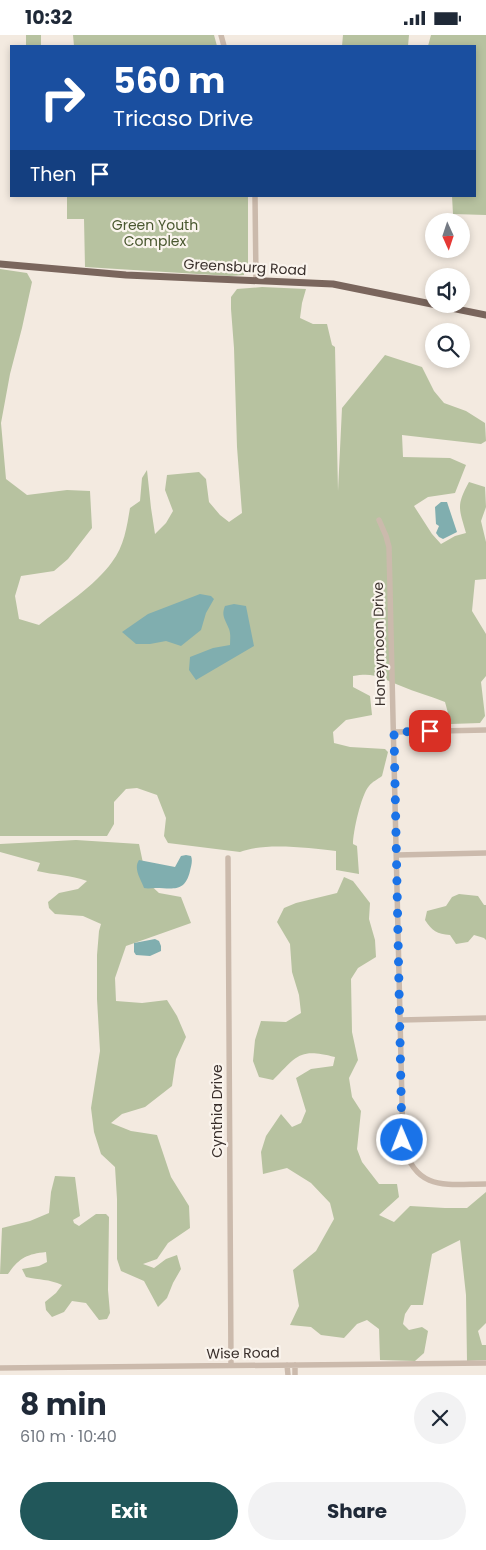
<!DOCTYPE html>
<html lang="en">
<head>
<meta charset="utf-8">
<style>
  :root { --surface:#fff; --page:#f2f2f3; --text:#1f2937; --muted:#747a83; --accent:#21575a }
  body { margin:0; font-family:Poppins,sans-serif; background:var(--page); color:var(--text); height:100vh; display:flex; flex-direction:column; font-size:19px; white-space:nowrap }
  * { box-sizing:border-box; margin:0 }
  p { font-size:16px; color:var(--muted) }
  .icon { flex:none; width:28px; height:28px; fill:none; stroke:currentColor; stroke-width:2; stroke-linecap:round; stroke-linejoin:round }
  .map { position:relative; height:1340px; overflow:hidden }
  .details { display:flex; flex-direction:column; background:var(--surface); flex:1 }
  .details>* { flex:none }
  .hud { position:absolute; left:10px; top:10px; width:466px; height:152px; border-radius:0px; box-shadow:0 2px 8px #0003; background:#1a4fa0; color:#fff; overflow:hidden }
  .needle { width:32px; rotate:177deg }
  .fabs { position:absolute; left:425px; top:178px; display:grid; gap:10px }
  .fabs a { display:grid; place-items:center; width:45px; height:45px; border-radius:50%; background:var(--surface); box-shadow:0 2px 8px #0003; font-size:25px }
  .pin { position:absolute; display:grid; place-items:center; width:42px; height:42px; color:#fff; margin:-21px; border-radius:10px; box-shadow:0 2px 8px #0006 }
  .me { position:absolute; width:55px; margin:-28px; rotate:359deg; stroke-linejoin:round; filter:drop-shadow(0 0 4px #0008) }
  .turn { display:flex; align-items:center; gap:18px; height:105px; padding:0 20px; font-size:22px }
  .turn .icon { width:65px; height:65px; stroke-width:2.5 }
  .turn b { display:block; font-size:35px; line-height:42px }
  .then { display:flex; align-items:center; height:48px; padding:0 20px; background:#0003; gap:10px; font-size:19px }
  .round { display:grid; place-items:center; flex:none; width:52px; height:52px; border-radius:26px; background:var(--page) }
  .head { display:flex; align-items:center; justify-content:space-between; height:85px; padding:0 20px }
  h1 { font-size:30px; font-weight:700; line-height:38px }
  .primary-button { display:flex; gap:10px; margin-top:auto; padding:10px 20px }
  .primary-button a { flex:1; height:58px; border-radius:30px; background:var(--accent); color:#fff; font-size:20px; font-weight:700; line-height:58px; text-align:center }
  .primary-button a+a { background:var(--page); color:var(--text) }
  .status { display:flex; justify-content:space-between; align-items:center; height:35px; padding:0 25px; background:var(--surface); direction:ltr }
  .status svg { height:14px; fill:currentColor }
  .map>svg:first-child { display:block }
  .green { fill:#b7c2a0 }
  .water { fill:#80aeaf }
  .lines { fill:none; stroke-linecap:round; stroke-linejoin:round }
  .minor { stroke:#cbbaac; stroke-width:5.5 }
  .major { stroke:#7a665d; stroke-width:7 }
  .route { stroke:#1a73e8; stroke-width:9; stroke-dasharray:0 16.2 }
  .labels { text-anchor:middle; stroke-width:4.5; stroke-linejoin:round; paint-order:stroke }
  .park-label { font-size:14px; fill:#49572f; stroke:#faf4ed }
  .street-label { font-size:14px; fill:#392f2b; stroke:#faf4ed }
</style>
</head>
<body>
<div class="status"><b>10:32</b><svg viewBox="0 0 49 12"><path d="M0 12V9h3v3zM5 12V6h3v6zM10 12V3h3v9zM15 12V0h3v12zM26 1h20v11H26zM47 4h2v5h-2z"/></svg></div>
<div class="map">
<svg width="486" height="1340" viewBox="0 0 486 1340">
  <rect width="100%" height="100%" fill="#f3eae0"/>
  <path class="green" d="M26,0H41V11H26Z
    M73,0H214L217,11H74Z
    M343,0H409L408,11H342Z
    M431,0H486V180L453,179L452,161H475V11H428Z
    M67,161H248V233L244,237V240L230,241L85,232L84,184H67Z
    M0,234L27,238L32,247L22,293L10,339L1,388L6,444L27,460L67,455L90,456L92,493L68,524L54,536L21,541L15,561L19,584L39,590C63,571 95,551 112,527C124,512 127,491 130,473L140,466L142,443L147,435L151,473L155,499L166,488L173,476L165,455L167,440L199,437L206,444L209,467L220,480L229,487L242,478L237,412L234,313L231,274V262L237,254L262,252L306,254L302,268L300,283L313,289H327L332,310L335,312L338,456L342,373L385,320L422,332L434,356L444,368L466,376L485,388L486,406L481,409L402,400L403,422L450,423L466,430L455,458L428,462L414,471L432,499L441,509L455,501L466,498C459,473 456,471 469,447L485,452L486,472L481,486L486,507V544L475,545L472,576L486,599V641L481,647L485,681L480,688L451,689L445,667C430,661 415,657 401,651C381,643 375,637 353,641V652L370,661L372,680L346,685L333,697L334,708L350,712L385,714L388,717L382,741C378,744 372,747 369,751C361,760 353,797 353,809L357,811L359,839L336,835V816C309,813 265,807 240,817L168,808L164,801L166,783L157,760L137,753L126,754L114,767V789L107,801H0Z
    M76,805L139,809L147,847L159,858L181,862L191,888L126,911L115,943L116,966L142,968L167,965L177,981L186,1002L176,1024L172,1051L145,1072L122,1079L111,1088L131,1096L157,1100L171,1142L189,1171L190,1193L168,1208L157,1224L143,1229L154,1233L166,1224L177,1220L181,1234L173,1248L167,1263L158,1272L144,1246L121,1236L117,1224V1164L115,1132L101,1119L94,1097L91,1073L100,1016L97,964V920L99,896L101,889L83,881L55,879L49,873L48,867L59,858L78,854L87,846C71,840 54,840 37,836L40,828L0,817V809Z
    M344,842L353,846L370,868L369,884L375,905L376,922L358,933L351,944L352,997L358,1025L349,1043L352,1062L361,1076L357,1114L362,1127L379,1149H397L399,1162L379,1180L394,1187L410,1171L445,1173H467L486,1157V1288L478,1296L482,1310H486V1325L467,1326L466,1260L460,1205L432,1219L423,1270H411L405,1279L403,1289L409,1295L422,1292L428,1296L424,1318L415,1326L380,1325L379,1294L367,1285L357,1289L344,1303L321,1300L311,1292L290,1290L299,1271L293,1235L316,1216L334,1184L330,1168L311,1148L287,1133L263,1139L261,1117L266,1101L281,1079L292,1092L301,1088L306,1076L296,1043L311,1034L333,1031L335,1022C299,1013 298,1020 273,1045L259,1042L253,1026L255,1005L261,986L286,987L301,978L299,960L292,937L290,909L277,887L284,873L296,868L337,858Z
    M459,859L478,861L484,870H486V905L484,903L474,900L468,907L456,909L450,900C437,899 432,896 425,885L427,876L446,871L452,862Z
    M55,1141L75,1142L80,1181L73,1185L74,1188L79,1191L96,1179H106L109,1182L108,1255L110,1278L107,1284L99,1285L86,1268L72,1266L64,1277L52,1282L46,1275L45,1267L56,1258L62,1250C49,1244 39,1245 26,1242L22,1234L39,1231L47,1227L46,1217C27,1219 19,1223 8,1239H0L2,1193L30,1186L49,1178L51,1157Z"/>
  <path class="water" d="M441,467H447L457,497L443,504L439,502L436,498L439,491L436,489L435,472Z
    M200,559L211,561L214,564L206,578L201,595L181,611L166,606L150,609H136L122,597L148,579Z
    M234,569L246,571L254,611L196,645L189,635L190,622L213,613L230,610C230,605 231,599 229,594C225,584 221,581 225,571Z
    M186,820L191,821C193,826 191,831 190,836C185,858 172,853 156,853C152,853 148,854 144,853C141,844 133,834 139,825L175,832L181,821Z
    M155,904L159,906L161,911V916L150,921L136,920L134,917V908Z"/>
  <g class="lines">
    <path class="minor" d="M221,0L224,11
      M255,161L256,245
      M379,485L386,501L389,512L403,1110C417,1157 446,1149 486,1149
      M394,697L486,695
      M397,820L486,818
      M228,823L231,1330
      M400,985L486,983
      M287,1330L288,1340
      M295,1330V1340
      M0,1333L486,1328"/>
    <path class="major" d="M0,229L126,240L333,249L486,280"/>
  </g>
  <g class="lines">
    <path class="route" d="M402,1105L394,697L430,696"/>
  </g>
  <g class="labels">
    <g class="park-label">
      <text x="155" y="195">Green Youth<tspan x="155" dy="16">Complex</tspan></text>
    </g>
    <g class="street-label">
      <text transform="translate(245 232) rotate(3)" y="5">Greensburg Road</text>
      <text transform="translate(379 609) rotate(-91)" y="5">Honeymoon Drive</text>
      <text transform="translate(217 1076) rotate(-90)" y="5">Cynthia Drive</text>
      <text transform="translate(243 1318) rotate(-1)" y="5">Wise Road</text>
    </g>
  </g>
</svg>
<div class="fabs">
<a><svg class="needle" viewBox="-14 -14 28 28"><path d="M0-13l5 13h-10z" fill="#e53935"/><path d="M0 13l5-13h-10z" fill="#747a83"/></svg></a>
<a><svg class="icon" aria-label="sound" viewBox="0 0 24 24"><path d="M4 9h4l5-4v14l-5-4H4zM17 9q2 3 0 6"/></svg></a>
<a><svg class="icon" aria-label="search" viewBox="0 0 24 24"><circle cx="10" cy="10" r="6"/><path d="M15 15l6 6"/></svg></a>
</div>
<div class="pin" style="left:430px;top:696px;background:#d93025"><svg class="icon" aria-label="arrive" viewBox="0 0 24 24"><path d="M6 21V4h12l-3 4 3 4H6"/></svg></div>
<svg class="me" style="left:402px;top:1105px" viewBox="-20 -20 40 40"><circle r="17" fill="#1a73e8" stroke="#fff" stroke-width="3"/><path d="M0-11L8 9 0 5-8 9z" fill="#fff"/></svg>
<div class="hud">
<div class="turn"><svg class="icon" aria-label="right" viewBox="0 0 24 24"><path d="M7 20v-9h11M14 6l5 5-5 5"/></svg><div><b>560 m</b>Tricaso Drive</div></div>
<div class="then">Then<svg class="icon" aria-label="arrive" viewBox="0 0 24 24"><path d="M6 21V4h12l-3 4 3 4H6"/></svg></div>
</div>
</div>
<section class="details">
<div class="head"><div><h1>8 min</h1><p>610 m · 10:40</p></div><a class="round"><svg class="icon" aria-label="close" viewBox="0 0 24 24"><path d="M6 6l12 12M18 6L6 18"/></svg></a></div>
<div class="primary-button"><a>Exit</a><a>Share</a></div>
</section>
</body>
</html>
